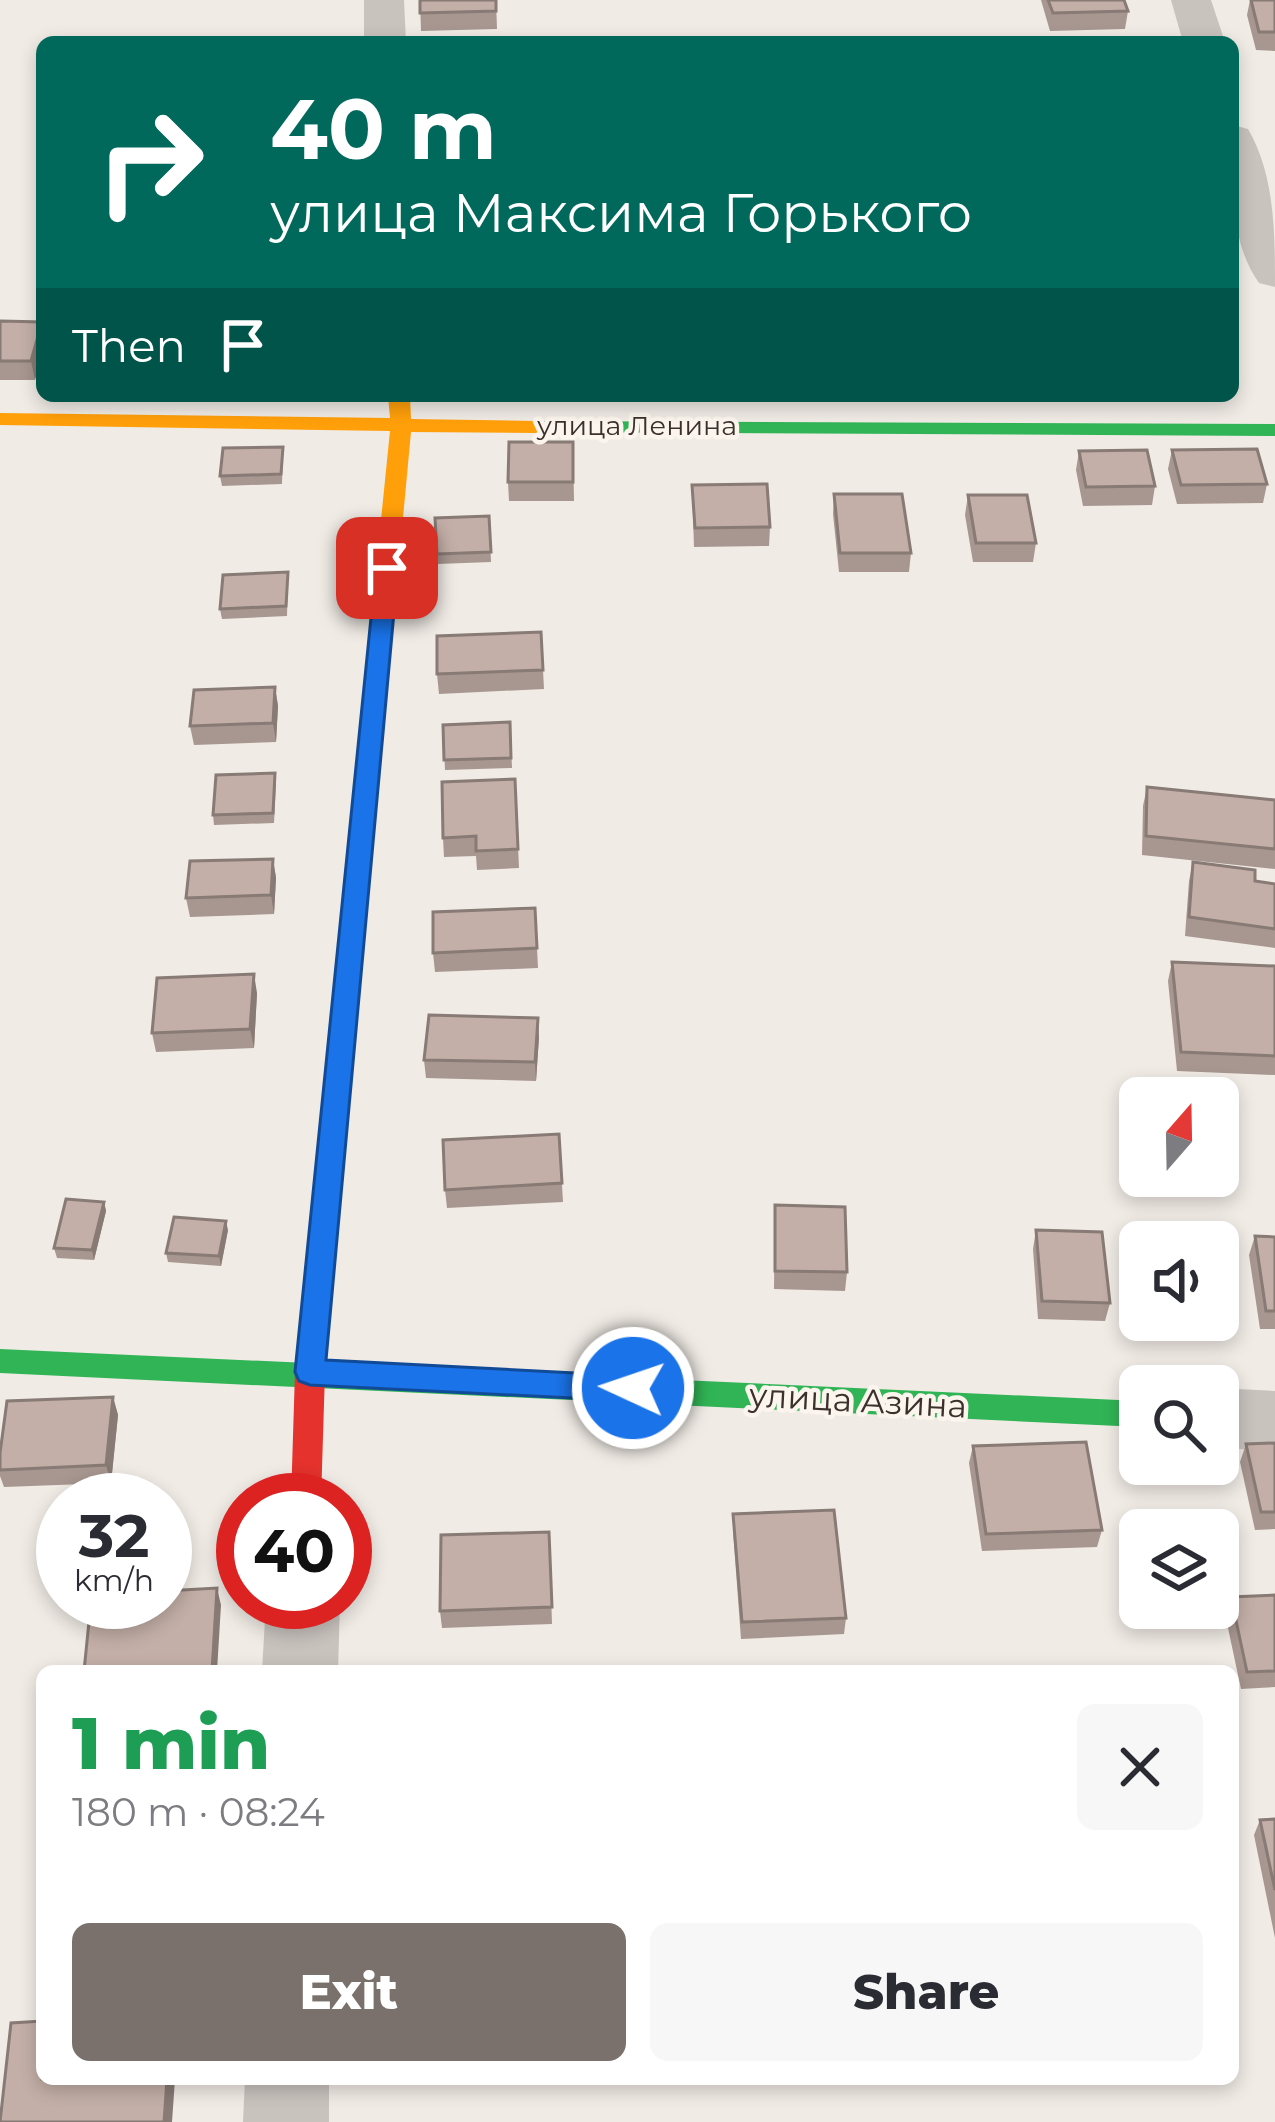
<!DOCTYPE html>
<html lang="en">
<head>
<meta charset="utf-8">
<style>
  :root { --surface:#fff; --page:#f7f7f7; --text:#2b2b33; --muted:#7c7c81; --accent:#7a716c }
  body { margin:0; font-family:Montserrat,sans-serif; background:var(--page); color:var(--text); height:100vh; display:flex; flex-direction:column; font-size:45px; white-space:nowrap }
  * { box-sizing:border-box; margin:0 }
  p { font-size:39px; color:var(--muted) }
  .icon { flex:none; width:66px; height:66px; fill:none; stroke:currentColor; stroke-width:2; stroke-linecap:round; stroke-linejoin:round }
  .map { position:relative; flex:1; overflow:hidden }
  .side { position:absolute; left:36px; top:1665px; width:1203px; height:420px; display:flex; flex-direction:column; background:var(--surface); border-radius:18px; box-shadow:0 6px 18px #0003 }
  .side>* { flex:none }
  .banner { position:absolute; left:36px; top:36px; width:1203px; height:366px; border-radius:18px; box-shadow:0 6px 18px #0003; background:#00695c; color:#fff; overflow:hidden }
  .needle { width:78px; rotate:20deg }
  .controls { position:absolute; left:1119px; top:1077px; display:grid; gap:24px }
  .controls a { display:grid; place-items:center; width:120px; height:120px; border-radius:18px; background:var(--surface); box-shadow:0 6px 18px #0003; font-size:60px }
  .speed { position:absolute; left:36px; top:1473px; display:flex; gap:24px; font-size:60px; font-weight:700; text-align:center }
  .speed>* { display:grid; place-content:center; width:156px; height:156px; border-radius:50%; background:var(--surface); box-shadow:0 6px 18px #0003; line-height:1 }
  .speed small { font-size:30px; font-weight:400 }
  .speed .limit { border:18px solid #d22; background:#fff; color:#111 }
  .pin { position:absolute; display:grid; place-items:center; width:102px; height:102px; color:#fff; margin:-51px; border-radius:24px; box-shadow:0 6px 18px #0006 }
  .me { position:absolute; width:132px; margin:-66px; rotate:273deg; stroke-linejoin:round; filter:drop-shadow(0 0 9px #0008) }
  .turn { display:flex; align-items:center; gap:42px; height:252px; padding:0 36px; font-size:54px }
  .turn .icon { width:156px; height:156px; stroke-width:2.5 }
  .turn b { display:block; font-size:84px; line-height:102px }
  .then { display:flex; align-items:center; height:114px; padding:0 36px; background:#0003; gap:24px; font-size:45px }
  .round { display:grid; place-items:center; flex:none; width:126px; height:126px; border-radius:18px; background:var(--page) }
  .summary { display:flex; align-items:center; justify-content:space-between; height:204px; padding:0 36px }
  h1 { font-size:72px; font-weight:800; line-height:90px; color:#1e9e55 }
  .button { display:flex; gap:24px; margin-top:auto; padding:24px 36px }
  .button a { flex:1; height:138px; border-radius:18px; background:var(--accent); color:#fff; font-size:48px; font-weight:800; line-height:138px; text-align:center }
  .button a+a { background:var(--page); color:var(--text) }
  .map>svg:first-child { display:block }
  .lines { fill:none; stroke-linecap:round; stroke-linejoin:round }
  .street { fill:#c9c3be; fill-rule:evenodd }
  .fast { fill:#30b455; fill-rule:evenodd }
  .slow { fill:#ff9f0a; fill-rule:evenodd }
  .jam { fill:#e5322d; fill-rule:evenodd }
  .wall { fill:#a89690 }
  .shaded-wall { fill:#887a75 }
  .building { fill:#c3afa7; stroke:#887a75; stroke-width:3 }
  .route { fill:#1a73e8; stroke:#114b97; stroke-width:3 }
  .labels { text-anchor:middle; stroke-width:9; stroke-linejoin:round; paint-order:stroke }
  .far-street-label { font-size:27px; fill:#3b302b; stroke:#fbf5ee }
  .street-label { font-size:33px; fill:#3b302b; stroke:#fbf5ee }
</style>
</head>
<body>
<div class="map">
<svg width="1275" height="2122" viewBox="0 0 1275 2122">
  <rect width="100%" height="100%" fill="#f0ebe5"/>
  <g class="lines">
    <path class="street" d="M364,0H404L406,42H364Z
      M1171,0H1211L1225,42H1183Z
      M1233,125L1248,129C1275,175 1275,234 1275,287L1259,283C1227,238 1233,177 1233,125Z
      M1218,1388L1275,1391V1451L1218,1448Z
      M266,1602H340L338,1671H262Z
      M245,2079H329V2122H243Z"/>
    <path class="fast" d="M536,421L1275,424V436L528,432L525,427Z
      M0,1349L1140,1401V1427L0,1373Z"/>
    <path class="slow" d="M388,396H410L411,419L536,421L547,427L536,433L411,432L378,786L366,794L354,786L390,431L0,425V413L390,418Z"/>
    <path class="jam" d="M366,778L378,786L325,1372L321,1500H291L295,1372L354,786Z"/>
  </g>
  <path class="wall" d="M420,0H496L497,29L421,31Z
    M1041,0H1124L1128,11L1125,29L1050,31Z
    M1250,0H1275V51L1256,50L1247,15Z
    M0,321L42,322L35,380H0Z
    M573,442L574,501H509L508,482Z
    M283,447L282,484L222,486L220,476Z
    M1172,450L1267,484L1263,503L1177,504L1168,469Z
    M1079,451L1155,486L1152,505L1083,506L1076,470Z
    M692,485L770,527L769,546L694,547Z
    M834,494L911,553L909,572H839L833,514Z
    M968,495L1036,543L1033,562H973L965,515Z
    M489,516L491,562L437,564L435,518Z
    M288,572L287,616L222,619L220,609Z
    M541,632L544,689L439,694L437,674Z
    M275,687L278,706L276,742L194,745L190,726Z
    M510,722L512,768L445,770L443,725Z
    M515,779L519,868L477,870L476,856L444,857L443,838Z
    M276,783L274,823L214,825L213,815Z
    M1147,787L1275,800V869L1142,855L1143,806Z
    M273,859L276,878L274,914L190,917L186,898Z
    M1193,862L1255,881L1275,884V948L1185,936L1189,881Z
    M537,948L538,968L435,972L433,953Z
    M1172,962L1275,966V1075L1177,1071L1168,981Z
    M257,993L254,1048L156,1052L152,1033Z
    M539,1037L536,1081L426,1078L424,1060Z
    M559,1134L563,1202L447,1208L445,1190Z
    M104,1202L106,1211L94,1260L57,1258L54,1248Z
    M775,1205L847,1272L845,1291L774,1289Z
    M228,1230L221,1266L168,1262L166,1253Z
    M1036,1230L1110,1303L1105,1321L1038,1319L1033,1249Z
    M1255,1236L1275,1237V1329H1260L1249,1255Z
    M113,1397L118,1415L111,1483L4,1487L0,1476V1453Z
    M1275,1443V1529L1255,1530L1240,1462L1246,1444Z
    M973,1446L1102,1530L1097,1547L982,1551L969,1463Z
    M733,1514L846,1618L844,1634L741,1639L733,1531Z
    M549,1532L552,1624L442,1628L440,1611Z
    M1275,1595V1687L1241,1689L1225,1614L1231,1597Z
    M1275,1819V1938L1254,1835L1260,1820Z"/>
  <path class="shaded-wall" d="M42,327V357L35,380L31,361Z
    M275,687L278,706L276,742L273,723Z
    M273,859L276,878L274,914L271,895Z
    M254,974L257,993L254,1048L250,1029Z
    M538,1018L539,1037L536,1081L535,1062Z
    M104,1202L106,1211L94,1260L92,1250Z
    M226,1221L228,1230L221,1266L219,1256Z
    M113,1397L118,1415L111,1483L106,1465Z
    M217,1588L221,1605L217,1671H212Z
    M167,2079H175L172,2122H164Z"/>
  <path class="building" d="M420,0H496V11L420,13Z
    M1048,0H1124L1128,11L1053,13Z
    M1251,0H1275V32H1259Z
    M490,38V42H427V40Z
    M0,321L42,322L31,361H0Z
    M509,442H573V482H508Z
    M283,447L281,474L220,476L223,448Z
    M1257,449L1267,484L1181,485L1172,450Z
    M1147,450L1155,486L1086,487L1079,451Z
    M767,484L770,527L695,528L692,485Z
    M834,494H902L911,553H840Z
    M968,495H1027L1036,543H976Z
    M489,516L491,552L437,554L435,518Z
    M288,572L286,606L220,609L223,575Z
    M541,632L543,670L437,674V636Z
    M275,687L273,723L190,726L194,690Z
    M510,722L511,758L444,760L443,725Z
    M275,773L273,813L213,815L216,775Z
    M515,779L518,849L476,851V836L443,838L442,782Z
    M1147,787L1275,800V849L1146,836Z
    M273,859L271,895L186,898L190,861Z
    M1193,862L1255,870V881L1275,884V929L1189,917Z
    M535,908L537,948L433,953V912Z
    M1172,962L1275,966V1056L1181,1052Z
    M254,974L250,1029L152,1033L157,978Z
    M429,1015L538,1018L535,1062L424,1060Z
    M559,1134L562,1183L445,1190L443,1140Z
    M66,1199L104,1202L92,1250L54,1248Z
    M775,1205L845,1207L847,1272L775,1271Z
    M174,1217L226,1221L219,1256L166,1253Z
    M1036,1230L1102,1232L1110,1303L1042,1301Z
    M1255,1236L1275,1237V1311H1266Z
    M113,1397L106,1465L0,1470V1453L7,1401Z
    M1086,1442L1102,1530L986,1534L973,1446Z
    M1275,1443V1512H1261L1246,1444Z
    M834,1510L846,1618L742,1622L733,1514Z
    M549,1532L552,1607L440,1611L441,1535Z
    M217,1588L212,1671H84L91,1602H165V1591Z
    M1275,1595V1671L1247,1672L1231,1597Z
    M1275,1819V1890L1260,1820Z
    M42,2021V2079H167L164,2122H0L11,2023Z"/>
  <path class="route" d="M387,561L398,568L326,1360L633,1376L643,1379L648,1388L643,1397L633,1401L310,1385L299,1381L295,1372L376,568Z"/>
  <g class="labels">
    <g class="far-street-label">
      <text x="637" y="435">улица Ленина</text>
    </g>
    <g class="street-label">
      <text transform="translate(858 1400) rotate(3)" y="12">улица Азина</text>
    </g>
  </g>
</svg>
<div class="controls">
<a><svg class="needle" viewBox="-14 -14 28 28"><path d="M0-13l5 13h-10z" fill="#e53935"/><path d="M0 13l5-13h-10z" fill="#7c7c81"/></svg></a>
<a><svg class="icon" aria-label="sound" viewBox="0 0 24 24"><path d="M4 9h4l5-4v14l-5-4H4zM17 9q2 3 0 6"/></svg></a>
<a><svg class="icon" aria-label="search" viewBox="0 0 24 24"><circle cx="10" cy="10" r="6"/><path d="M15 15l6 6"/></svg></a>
<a><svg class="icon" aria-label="layers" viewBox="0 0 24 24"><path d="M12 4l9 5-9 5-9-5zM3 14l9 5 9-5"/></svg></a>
</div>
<div class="speed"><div>32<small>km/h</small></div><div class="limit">40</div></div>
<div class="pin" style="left:387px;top:568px;background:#d93025"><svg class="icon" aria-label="arrive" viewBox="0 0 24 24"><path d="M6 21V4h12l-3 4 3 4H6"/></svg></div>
<svg class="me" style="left:633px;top:1388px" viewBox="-20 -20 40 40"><circle r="17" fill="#1a73e8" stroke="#fff" stroke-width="3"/><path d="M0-11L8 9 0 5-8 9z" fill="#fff"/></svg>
<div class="banner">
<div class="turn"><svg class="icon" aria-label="right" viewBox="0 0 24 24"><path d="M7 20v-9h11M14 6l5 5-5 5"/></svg><div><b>40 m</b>улица Максима Горького</div></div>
<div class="then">Then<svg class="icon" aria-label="arrive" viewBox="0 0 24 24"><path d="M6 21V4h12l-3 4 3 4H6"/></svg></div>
</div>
<section class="side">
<div class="summary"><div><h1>1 min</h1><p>180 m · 08:24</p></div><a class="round"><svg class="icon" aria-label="close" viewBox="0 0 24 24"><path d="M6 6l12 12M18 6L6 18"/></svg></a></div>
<div class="button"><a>Exit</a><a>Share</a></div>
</section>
</div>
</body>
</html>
